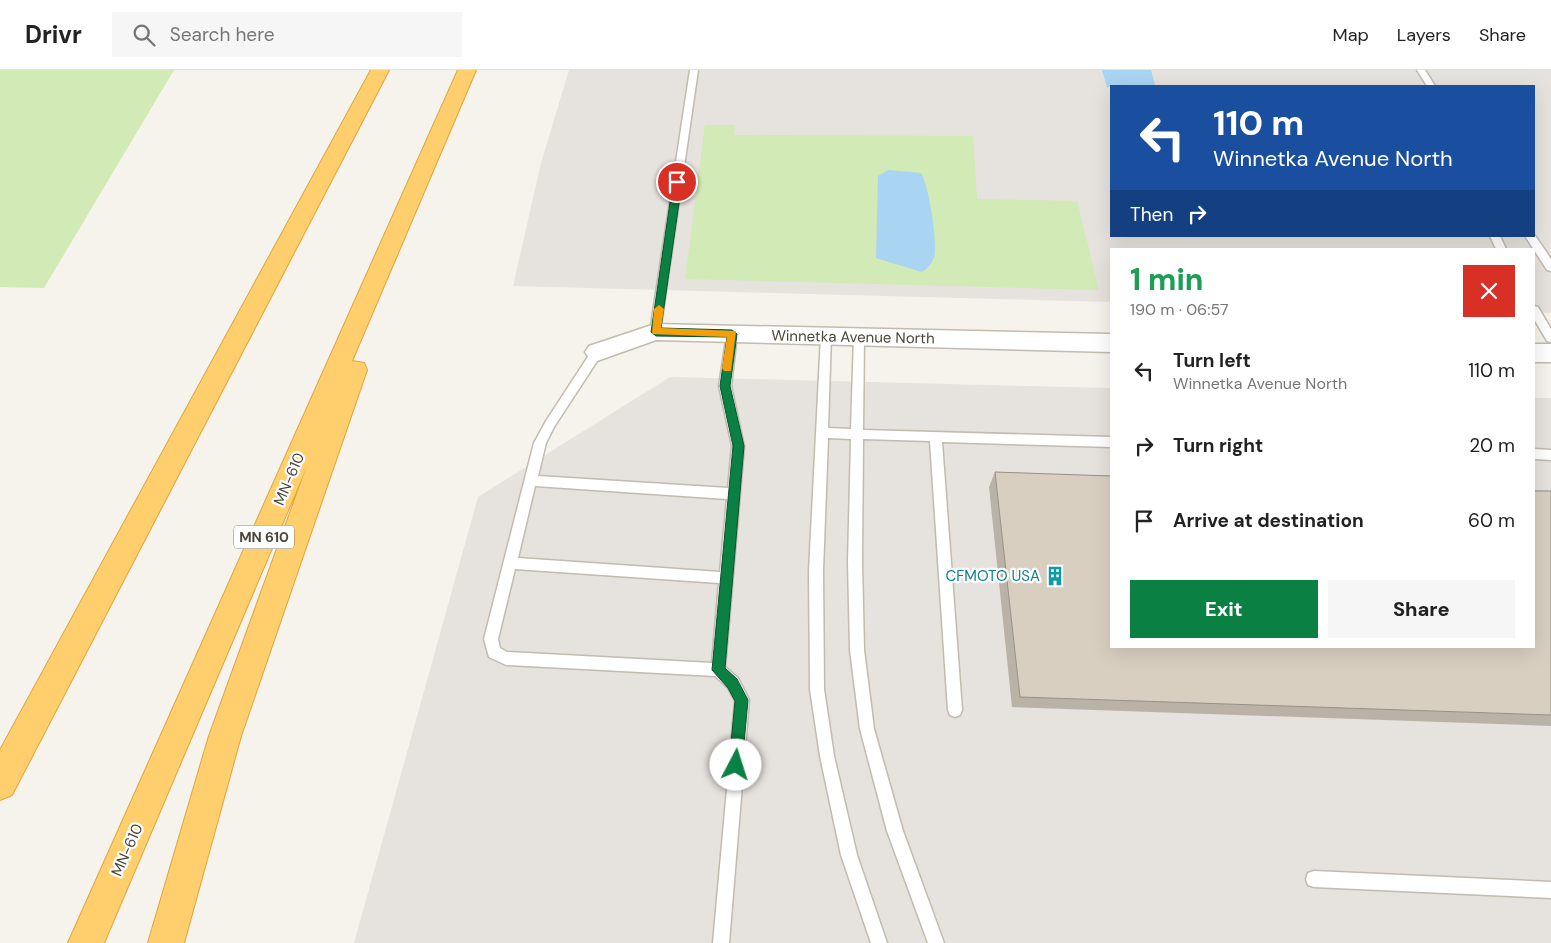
<!DOCTYPE html>
<html lang="en">
<head>
<meta charset="utf-8">
<style>
  :root { --surface:#fff; --page:#f6f6f6; --text:#222; --muted:#767676; --line:#e0e0e0; --accent:#0b8043 }
  body { margin:0; font-family:"DM Sans",sans-serif; background:var(--page); color:var(--text); height:100vh; display:flex; flex-direction:column; font-size:19px; white-space:nowrap }
  * { box-sizing:border-box; margin:0 }
  p { font-size:16px; color:var(--muted) }
  .icon { flex:none; width:28px; height:28px; fill:none; stroke:currentColor; stroke-width:2; stroke-linecap:round; stroke-linejoin:round }
  .map { position:relative; flex:1; overflow:hidden }
  .details { position:absolute; left:1110px; top:178px; width:425px; height:400px; display:flex; flex-direction:column; background:var(--surface); border-radius:0px; box-shadow:0 5px 20px #0002 }
  .details>* { flex:none }
  .banner { position:absolute; left:1110px; top:15px; width:425px; height:152px; border-radius:0px; box-shadow:0 5px 20px #0002; background:#1a4fa0; color:#fff; overflow:hidden }
  .pin { position:absolute; display:grid; place-items:center; width:42px; height:42px; color:#fff; margin:-21px; border:2px solid #fff; border-radius:50%; box-shadow:0 1px 5px #0007 }
  .me { position:absolute; width:55px; margin:-28px; rotate:5deg; stroke-linejoin:round; filter:drop-shadow(0 0 4px #0008) }
  .turn { display:flex; align-items:center; gap:18px; height:105px; padding:0 20px; font-size:22px }
  .turn .icon { width:65px; height:65px; stroke-width:2.5 }
  .turn b { display:block; font-size:35px; line-height:42px }
  .then { display:flex; align-items:center; height:48px; padding:0 20px; background:#0003; gap:10px; font-size:19px }
  .round { display:grid; place-items:center; flex:none; width:52px; height:52px; border-radius:0px; background:var(--page) }
  .overview { display:flex; align-items:center; justify-content:space-between; height:85px; padding:0 20px }
  h1 { font-size:30px; font-weight:800; line-height:38px; color:#1e9e55 }
  .primary-button { display:flex; gap:10px; margin-top:auto; padding:10px 20px }
  .primary-button a { flex:1; height:58px; border-radius:0px; background:var(--accent); color:#fff; font-size:20px; font-weight:800; line-height:58px; text-align:center }
  .primary-button a+a { background:var(--page); color:var(--text) }
  ul { padding:0; list-style:none }
  li { display:flex; align-items:center; gap:15px; height:75px; padding:0 20px }
  li div { flex:1 }
  li b { display:block; font-size:19px }
  li em { font-style:normal }
  header { display:flex; align-items:center; gap:30px; box-sizing:border-box; height:70px; padding:0 25px; background:var(--surface); border-bottom:1px solid var(--line) }
  header strong { font-size:24px }
  nav { display:flex; gap:28px; margin-inline-start:auto; font-size:18px }
  .search { width:350px; height:45px; background:var(--page); display:flex; align-items:center; gap:12px; box-sizing:border-box; padding:0 18px; border-radius:0px; color:var(--muted); font-size:19px }
  .map>svg:first-child { display:block }
  .industrial { fill:#e6e2dd; fill-rule:evenodd }
  .green { fill:#d2eab5 }
  .water { fill:#a9d4f2 }
  .lines { fill:none; stroke-linecap:round; stroke-linejoin:round }
  .lane-casing { stroke:#c2bbae; stroke-width:3 }
  .street-casing { stroke:#c2bbae; stroke-width:3 }
  .highway-casing { stroke:#e0a43c; stroke-width:2 }
  .lane { fill:#fff; fill-rule:evenodd }
  .street { fill:#fff; fill-rule:evenodd }
  .highway { fill:#ffcf6e; fill-rule:evenodd }
  .wall { fill:#bab2a6 }
  .building { fill:#d8cfc1; stroke:#979187 }
  .route { fill:#0b8043; stroke:#07532c }
  .slow { fill:#f59e0b }
  .labels { text-anchor:middle; stroke-width:4.5; stroke-linejoin:round; paint-order:stroke }
  .shield { fill:#fff; stroke:#817c74; stroke-width:1 }
  .shield-label { font-size:14px; font-weight:bold; fill:#4b4439 }
  .street-label { font-size:15px; fill:#4b4439; stroke:#fff }
  .culture-label { font-size:15px; fill:#0d838f; stroke:#fff; text-anchor:end }
</style>
</head>
<body>
<header>
<strong>Drivr</strong>
<div class="search"><svg class="icon" aria-label="search" viewBox="0 0 24 24"><circle cx="10" cy="10" r="6"/><path d="M15 15l6 6"/></svg>Search here</div>
<nav><a>Map</a><a>Layers</a><a>Share</a></nav>
</header>
<div class="map">
<svg width="1551" height="873" viewBox="0 0 1551 873">
  <rect width="100%" height="100%" fill="#f6f3ec"/>
  <path class="industrial" d="M569,0H1551V243L1534,242V179H1111V232L513,216L541,93ZM1111,16H1534V166H1111Z
    M670,307L1111,318V576H1534V328H1551V873H354L478,427Z"/>
  <path class="green" d="M0,0H174L44,218L0,217Z
    M705,55H735L734,65L973,66L977,129L1077,131L1099,220L685,209Z"/>
  <path class="water" d="M1102,0H1151L1155,15L1107,17Z
    M888,100L921,103C929,116 938,173 934,187C932,194 927,199 922,202L876,188L878,106Z"/>
  <g class="lines">
    <defs>
      <path id="lane" d="M690,0H698L660,262L655,266L650,262Z
        M1417,0H1425L1435,16H1427Z
        M1534,164L1551,189V201L1547,200L1525,166H1534Z
        M1490,166H1500L1506,179H1496Z
        M1534,236L1538,237L1551,259V272L1547,271L1534,249Z
        M732,260L737,264L731,316L744,376L725,597L738,608L749,630L729,873H713L735,631L728,618L715,606L506,595L489,587L484,569L534,373L546,351L593,279L597,278L603,282L554,357L546,373L538,406L728,418L732,376L719,316L727,264ZM535,416L727,429L720,502L518,488ZM515,499L719,513L712,593L507,582L500,578L498,569Z
        M826,262L831,266L828,358L851,359L854,267L859,263L864,267L863,360L1111,367V377L942,372L962,640L960,645L955,647L950,645L948,640L930,371L863,369L862,492L864,580L874,659L903,761L944,873H928L887,761L860,659L850,580L848,492L851,369L828,368L823,501L824,619L834,686L857,785L887,873H871L841,785L820,686L810,619L809,501L821,266Z
        M1534,379L1551,380V390L1534,389Z
        M1314,801L1551,812V828L1314,817L1308,815L1306,809L1308,803Z"/>
      <path id="street" d="M655,254L1111,264V282L656,270L597,291L589,288L585,282L589,276Z
        M1534,274H1551V292H1534Z"/>
      <path id="highway" d="M371,0H389L12,725L0,730V680Z
        M458,0H476L352,291L364,293L367,300L241,666L184,873H148L209,666L307,396L104,873H68Z"/>
    </defs>
    <use href="#lane" class="lane-casing"/>
    <use href="#street" class="street-casing"/>
    <use href="#highway" class="highway-casing"/>
    <use href="#lane" class="lane"/>
    <use href="#street" class="street"/>
    <use href="#highway" class="highway"/>
  </g>
  <path class="wall" d="M995,402L1551,421V656L1012,637L989,417Z"/>
  <path class="building" d="M995,402L1111,406V576H1534V421H1551V645L1020,627Z"/>
  <path class="route" d="M677,109L682,112L661,258L732,260L737,264L730,316L744,376L725,598L737,609L748,630L742,695L740,700L736,702L731,700L729,695L735,631L728,618L712,600L733,376L720,316L727,267L656,266L651,262L673,112Z"/>
  <path class="slow" d="M659,235L664,239L661,258L736,261L731,301H724L722,298L727,267L652,264L654,239Z"/>
  <defs>
    <symbol id="building-bare" viewBox="-9 -9 18 18"><path d="M-4-6H4V6H1V3H-1V6H-4ZM-2.5-4.3h1.7v1.8h-1.7ZM.8-4.3h1.7v1.8H.8ZM-2.5-1h1.7V.8h-1.7ZM.8-1h1.7V.8H.8Z" fill="#0f9aa8" stroke="#fff" stroke-width="2.5" paint-order="stroke"/></symbol>
  </defs>
  <g fill-rule="evenodd">
    <use href="#building-bare" x="1041" y="492" width="28" height="28"/>
  </g>
  <g class="labels">
    <rect class="shield" x="234" y="455.5" width="60" height="23" rx="4"/>
    <g class="shield-label">
      <text x="264" y="472">MN 610</text>
    </g>
    <g class="street-label">
      <text transform="translate(853 267) rotate(1)" y="5">Winnetka Avenue North</text>
      <text transform="translate(289 409) rotate(-67)" y="5">MN-610</text>
      <text transform="translate(127 780) rotate(-66)" y="5">MN-610</text>
    </g>
    <g class="culture-label">
      <text x="1040" y="511">CFMOTO USA</text>
    </g>
  </g>
</svg>
<div class="pin" style="left:677px;top:112px;background:#d93025"><svg class="icon" aria-label="arrive" viewBox="0 0 24 24"><path d="M6 21V4h12l-3 4 3 4H6"/></svg></div>
<svg class="me" style="left:736px;top:695px" viewBox="-20 -20 40 40"><circle r="19" fill="#fff"/><path d="M0-13L10 11 0 6-10 11z" fill="#0b8043"/></svg>
<div class="banner">
<div class="turn"><svg class="icon" aria-label="left" viewBox="0 0 24 24"><path d="M17 20v-9H6M10 6l-5 5 5 5"/></svg><div><b>110 m</b>Winnetka Avenue North</div></div>
<div class="then">Then<svg class="icon" aria-label="right" viewBox="0 0 24 24"><path d="M7 20v-9h11M14 6l5 5-5 5"/></svg></div>
</div>
<section class="details">
<div class="overview"><div><h1>1 min</h1><p>190 m · 06:57</p></div><a class="round" style="background:#d93025;color:#fff"><svg class="icon" aria-label="close" viewBox="0 0 24 24"><path d="M6 6l12 12M18 6L6 18"/></svg></a></div>
<ul>
<li><svg class="icon" aria-label="left" viewBox="0 0 24 24"><path d="M17 20v-9H6M10 6l-5 5 5 5"/></svg><div><b>Turn left</b><p>Winnetka Avenue North</p></div><em>110 m</em></li>
<li><svg class="icon" aria-label="right" viewBox="0 0 24 24"><path d="M7 20v-9h11M14 6l5 5-5 5"/></svg><div><b>Turn right</b></div><em>20 m</em></li>
<li><svg class="icon" aria-label="arrive" viewBox="0 0 24 24"><path d="M6 21V4h12l-3 4 3 4H6"/></svg><div><b>Arrive at destination</b></div><em>60 m</em></li>
</ul>
<div class="primary-button"><a>Exit</a><a>Share</a></div>
</section>
</div>
</body>
</html>
